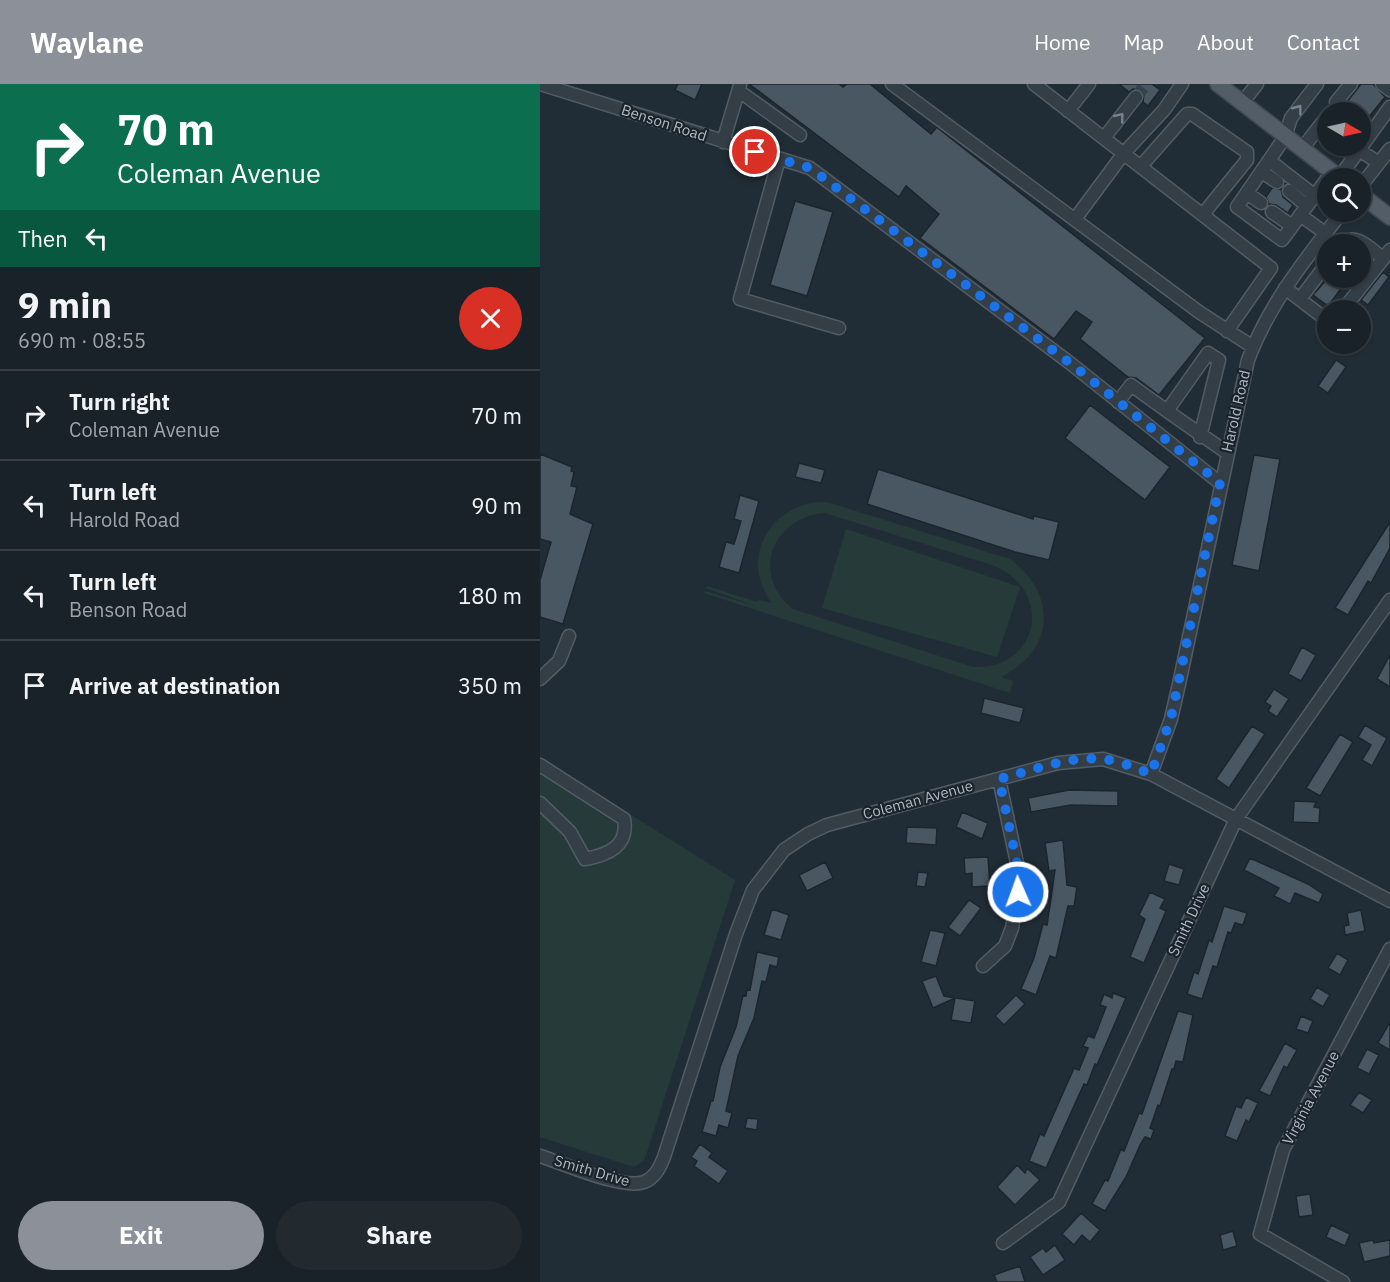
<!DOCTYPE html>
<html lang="en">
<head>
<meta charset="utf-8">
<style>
  :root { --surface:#192228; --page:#222a30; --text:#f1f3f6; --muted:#9fa4a8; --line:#373f45; --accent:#8c9099 }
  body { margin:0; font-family:"IBM Plex Sans",sans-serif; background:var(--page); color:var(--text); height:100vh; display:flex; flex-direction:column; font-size:22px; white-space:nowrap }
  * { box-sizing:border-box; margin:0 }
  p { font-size:20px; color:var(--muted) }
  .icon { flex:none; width:33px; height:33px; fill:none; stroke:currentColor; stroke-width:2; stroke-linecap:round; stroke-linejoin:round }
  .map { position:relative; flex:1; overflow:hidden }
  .sheet { display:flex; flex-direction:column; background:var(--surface); width:540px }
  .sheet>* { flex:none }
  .top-card { background:#0b6e4f; color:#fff; overflow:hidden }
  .needle { width:39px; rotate:99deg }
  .tools { position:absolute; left:777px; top:18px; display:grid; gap:12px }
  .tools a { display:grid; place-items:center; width:54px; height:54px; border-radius:50%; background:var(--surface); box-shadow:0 2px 4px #0004,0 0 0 2px var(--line); font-size:30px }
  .pin { position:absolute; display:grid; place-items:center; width:51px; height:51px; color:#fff; margin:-26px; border:3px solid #fff; border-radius:50%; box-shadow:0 2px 6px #0007 }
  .me { position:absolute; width:66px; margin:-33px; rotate:358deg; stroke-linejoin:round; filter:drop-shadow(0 0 4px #0008) }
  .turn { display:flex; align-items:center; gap:21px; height:126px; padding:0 18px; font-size:27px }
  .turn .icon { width:78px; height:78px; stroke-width:2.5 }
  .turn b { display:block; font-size:42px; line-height:51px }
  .then { display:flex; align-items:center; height:57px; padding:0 18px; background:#0003; gap:12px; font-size:22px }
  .round { display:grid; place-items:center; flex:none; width:63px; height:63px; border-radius:32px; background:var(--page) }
  .headline { display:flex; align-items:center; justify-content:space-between; height:102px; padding:0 18px }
  h1 { font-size:36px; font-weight:700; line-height:45px }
  .cta { display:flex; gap:12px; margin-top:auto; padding:12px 18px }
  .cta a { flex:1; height:69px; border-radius:36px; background:var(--accent); color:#fff; font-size:24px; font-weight:700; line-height:69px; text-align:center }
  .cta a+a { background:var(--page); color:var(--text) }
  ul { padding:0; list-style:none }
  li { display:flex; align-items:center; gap:18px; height:90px; padding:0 18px; border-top:2px solid var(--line) }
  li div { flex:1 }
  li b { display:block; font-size:22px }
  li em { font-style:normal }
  header { display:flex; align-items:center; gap:36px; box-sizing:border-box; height:84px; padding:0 30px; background:var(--accent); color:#fff }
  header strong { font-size:28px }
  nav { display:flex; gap:33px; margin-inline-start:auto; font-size:21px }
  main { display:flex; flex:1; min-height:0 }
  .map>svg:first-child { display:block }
  .green { fill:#263b39; fill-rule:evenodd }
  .building { fill:#495762; stroke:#1c252d; stroke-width:1.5 }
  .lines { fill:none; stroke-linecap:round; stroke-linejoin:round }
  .minor-tunnel { stroke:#36424b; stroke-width:12; stroke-dasharray:12 6; stroke-linecap:butt }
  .minor-casing { stroke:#525c65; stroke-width:15 }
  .major-casing { stroke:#3e4751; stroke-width:18 }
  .minor { stroke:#343e47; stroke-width:12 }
  .major { stroke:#525d67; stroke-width:15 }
  .oneway { stroke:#78828c }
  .route { stroke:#1a73e8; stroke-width:10; stroke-dasharray:0 18 }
  .labels { text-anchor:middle; stroke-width:4.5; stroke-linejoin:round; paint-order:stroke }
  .street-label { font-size:15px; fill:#afb9c4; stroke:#1a232b }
</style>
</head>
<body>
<header>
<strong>Waylane</strong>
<nav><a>Home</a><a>Map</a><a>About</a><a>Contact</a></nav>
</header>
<main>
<section class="sheet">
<div class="top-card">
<div class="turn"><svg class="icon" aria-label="right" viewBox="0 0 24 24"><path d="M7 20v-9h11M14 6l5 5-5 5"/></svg><div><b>70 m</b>Coleman Avenue</div></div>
<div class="then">Then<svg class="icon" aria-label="left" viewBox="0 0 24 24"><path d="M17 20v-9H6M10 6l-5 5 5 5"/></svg></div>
</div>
<div class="headline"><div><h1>9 min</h1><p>690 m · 08:55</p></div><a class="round" style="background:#d93025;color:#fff"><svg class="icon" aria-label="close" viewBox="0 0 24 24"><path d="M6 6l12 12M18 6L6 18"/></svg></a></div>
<ul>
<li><svg class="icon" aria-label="right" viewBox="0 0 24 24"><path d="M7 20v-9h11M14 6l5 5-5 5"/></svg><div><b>Turn right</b><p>Coleman Avenue</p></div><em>70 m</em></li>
<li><svg class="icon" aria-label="left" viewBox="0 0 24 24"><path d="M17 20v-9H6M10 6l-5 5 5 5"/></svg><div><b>Turn left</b><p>Harold Road</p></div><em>90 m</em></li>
<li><svg class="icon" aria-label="left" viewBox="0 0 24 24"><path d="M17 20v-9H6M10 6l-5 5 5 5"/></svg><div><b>Turn left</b><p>Benson Road</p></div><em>180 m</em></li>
<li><svg class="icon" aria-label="arrive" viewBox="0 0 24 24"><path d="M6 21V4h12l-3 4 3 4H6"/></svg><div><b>Arrive at destination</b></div><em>350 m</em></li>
</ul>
<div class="cta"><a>Exit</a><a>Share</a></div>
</section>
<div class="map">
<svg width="850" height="1198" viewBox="0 0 850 1198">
  <rect width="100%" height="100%" fill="#212d36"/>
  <path class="green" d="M287,418L470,475C518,510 515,566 461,593L473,597L470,609L164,509L165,507L215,522L166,504L167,502L217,518L218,516L231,519C225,508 219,497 218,484C216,446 250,416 287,418ZM285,429L452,481C515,505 500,586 433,583L253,525C209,490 233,433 285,429Z
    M306,445L480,503L457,573L282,524Z
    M0,674L195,796L104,1077L94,1083L0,1053Z"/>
  <path class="building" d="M138,0H162L155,16L135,6Z
    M209,0H299L303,3L307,0H330L391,50L397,43L399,45L665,254L619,311L596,294L588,293L540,255L552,238L536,227L514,255L380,154L399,130L366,102L359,113Z
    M579,0H612L620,6L608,22L603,18L604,10L601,6L593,5L589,8Z
    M821,0H833L845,13L820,44V28H796L794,26L803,23Z
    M732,104L741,105L743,113L753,121L748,129L736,121L729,120L726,113Z
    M255,117L293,128L267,212L230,201Z
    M843,188L849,193L828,221L821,216Z
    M788,194H809L788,222L773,211Z
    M796,276L806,283L788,309L778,302Z
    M550,321L630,383L605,416L525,354Z
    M0,370L32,383L31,387L34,388L31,402L37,403L30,430L53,440L23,540L0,533V496L11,458L0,455Z
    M714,371L740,375L719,487L692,481Z
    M259,379L285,386L281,399L255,393Z
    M338,385L493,435L494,432L519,438L509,476L475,468L327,420Z
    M200,411L219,417L199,489L179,483L186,458L194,460L201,437L194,435Z
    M850,438V464L831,499L828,497L808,531L795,524Z
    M762,563L776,571L761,597L748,590Z
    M850,571V603L837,595Z
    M734,605L749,615L737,633L728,627L731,622L725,618Z
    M444,614L484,624L480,639L441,629Z
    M825,641L847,654L832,682L822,676L831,661L818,653Z
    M712,642L725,650L689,704L676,695Z
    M800,650L813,658L780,712L766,704Z
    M529,706L578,707V722L531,721L491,728L488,714Z
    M754,717L776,718L774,723L780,724L779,739L753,738Z
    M422,728L448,739L442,755L416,743Z
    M367,743L397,744L396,761L366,759Z
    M523,756L527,801L537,803L534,822H528L516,874L510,872L496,911L481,905L494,874L503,840L507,841L515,786L509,787L505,759Z
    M448,773L450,802L432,803V789L425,790L424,774Z
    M710,774L768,800L783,810L779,819L755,809L750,820L734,812L739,804L704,786Z
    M285,778L293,794L267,807L259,791Z
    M629,780L644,785L639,801L624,797Z
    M378,788L388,789L385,803L376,802Z
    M610,808L625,815L620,824L626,827L604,879L590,873L605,835L599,831Z
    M429,816L441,824L420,852L408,843Z
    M684,822L707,829L703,841L695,839L691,849L688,848L677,883L673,882L662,915L647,910L654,888L658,890L669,856L672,858Z
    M232,825L249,831L241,856L224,851Z
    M821,826L825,847L805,851L804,842L809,841L807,829Z
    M390,846L405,849L396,882L381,878Z
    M217,868L239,873L237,883L230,881L226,898L222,897L214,934L198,972L186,1027L192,1029L188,1044L179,1041L176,1052L162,1048L171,1017H173L180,983L196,943L203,911L206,912L207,905L210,906Z
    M797,869L808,876L800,891L788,884Z
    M396,892L404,912L435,917L431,939L411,936L415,914L393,924L382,897Z
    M777,903L790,911L783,923L770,915Z
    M573,909L586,914L557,981L555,980L547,1001L544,1000L506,1084L489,1077L500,1050L504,1052L534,984L539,986L548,964L543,962L548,952L554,954L566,923L560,921L564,910L572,914Z
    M476,911L485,920L464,941L455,932Z
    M638,927L653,931L643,978L636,977L634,985H632L620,1022L618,1021L610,1044L614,1046L611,1055L605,1053L600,1061L586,1093L565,1127L552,1120L565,1096L568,1097L581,1065L584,1067L599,1029L602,1030Z
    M761,932L773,937L768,949L756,945Z
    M850,938V966L838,959Z
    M745,959L757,966L747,984L744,982L730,1012L719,1007Z
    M827,965L839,971L829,990L817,984Z
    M819,1008L832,1016L823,1029L810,1021Z
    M706,1013L718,1019L709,1038L706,1036L697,1057L685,1052L696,1022L701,1024Z
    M207,1034L218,1035L217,1046L205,1044Z
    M160,1060L172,1069L169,1073L188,1087L179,1100L154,1082L157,1077L151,1073Z
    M477,1081L485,1089L487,1084L500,1096L475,1121L457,1103Z
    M770,1110L773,1131L759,1133L756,1112Z
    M541,1129L560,1146L550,1158L542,1151L534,1161L522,1150Z
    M791,1141L810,1150L805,1162L786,1153Z
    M693,1147L697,1162L683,1166L680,1151Z
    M833,1156L834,1159L850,1156V1172L824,1178L819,1159Z
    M515,1161L525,1176L503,1191L490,1173L503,1164L506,1168Z
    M480,1182L485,1198H457L454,1191Z"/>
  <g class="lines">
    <path class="minor-tunnel" d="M596,13L606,0"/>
    <defs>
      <path id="minor" d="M0,0L270,84L530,279L680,399
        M352,0L659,228L713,263
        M494,0L731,184L687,247
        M777,0L751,34L745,53L697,123L742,156L792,88
        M842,0L850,6
        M199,7L260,51
        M796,18L811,0
        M702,19L717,0
        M528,27L549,0
        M564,54L596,13
        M183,58L200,1
        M762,65L788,31
        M819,66L839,79
        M239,75L200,215L299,244
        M730,77L775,112
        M601,82L647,30H652L707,68V76L664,129
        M722,88L737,98
        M799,94L850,23
        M820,103L850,65
        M749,107L767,122
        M707,109L721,119
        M732,128L752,142
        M760,131L785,149
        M535,135L584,69L624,26L642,0
        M801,160C816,147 830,165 843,174
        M745,204L788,237
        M760,215L788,178
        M803,226L850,166
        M578,318L591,301L627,327
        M660,353L679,276L668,269L627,327L686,368
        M0,595L19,577L29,552
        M0,681L84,735C89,762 68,771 45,775L30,748L0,719
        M611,690L631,635L639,600L708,276C729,220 766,174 802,128
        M443,882L465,862L472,844L478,808L477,779L459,695
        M0,1072C22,1079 83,1106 104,1098C115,1094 120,1083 124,1073L196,850L213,806L244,766L268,750L287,741L518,679L563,675L611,690L850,817
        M463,1159L519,1118L696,735L850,516
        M803,1198L720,1150L743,1066L850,865"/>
      <path id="major" d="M678,0L800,94
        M820,110L850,133"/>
    </defs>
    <use href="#minor" class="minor-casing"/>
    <use href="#major" class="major-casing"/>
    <use href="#minor" class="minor"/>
    <use href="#major" class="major"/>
  </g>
  <defs><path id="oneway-chevron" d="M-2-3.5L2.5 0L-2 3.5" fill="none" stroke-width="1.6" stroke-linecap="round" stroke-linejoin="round" transform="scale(1.5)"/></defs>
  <g class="oneway">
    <use href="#oneway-chevron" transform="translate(758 25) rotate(-53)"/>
    <use href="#oneway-chevron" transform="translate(580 33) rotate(-51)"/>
  </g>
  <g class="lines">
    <path class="route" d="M215,68L270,84L530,279L680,399L631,634L611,690C595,684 578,676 561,675C528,672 491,687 459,695L477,779L478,808"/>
  </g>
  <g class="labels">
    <g class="street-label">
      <text transform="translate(124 39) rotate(18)" y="5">Benson Road</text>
      <text transform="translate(696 327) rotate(-77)" y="5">Harold Road</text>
      <text transform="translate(378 716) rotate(-15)" y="5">Coleman Avenue</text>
      <text transform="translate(649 836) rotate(-65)" y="5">Smith Drive</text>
      <text transform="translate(771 1014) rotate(-62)" y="5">Virginia Avenue</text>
      <text transform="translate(52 1087) rotate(16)" y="5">Smith Drive</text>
    </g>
  </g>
</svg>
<div class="tools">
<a><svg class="needle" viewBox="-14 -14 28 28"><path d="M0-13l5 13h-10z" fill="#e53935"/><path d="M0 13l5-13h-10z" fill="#9fa4a8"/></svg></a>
<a><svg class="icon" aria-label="search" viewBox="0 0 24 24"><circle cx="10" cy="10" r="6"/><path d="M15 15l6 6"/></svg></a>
<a>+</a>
<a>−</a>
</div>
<div class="pin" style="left:215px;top:68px;background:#d93025"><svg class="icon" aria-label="arrive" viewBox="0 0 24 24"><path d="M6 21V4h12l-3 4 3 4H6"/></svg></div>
<svg class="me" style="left:478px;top:808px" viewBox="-20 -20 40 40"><circle r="17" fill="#1a73e8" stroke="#fff" stroke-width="3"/><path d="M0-11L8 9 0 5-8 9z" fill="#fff"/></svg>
</div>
</main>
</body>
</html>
